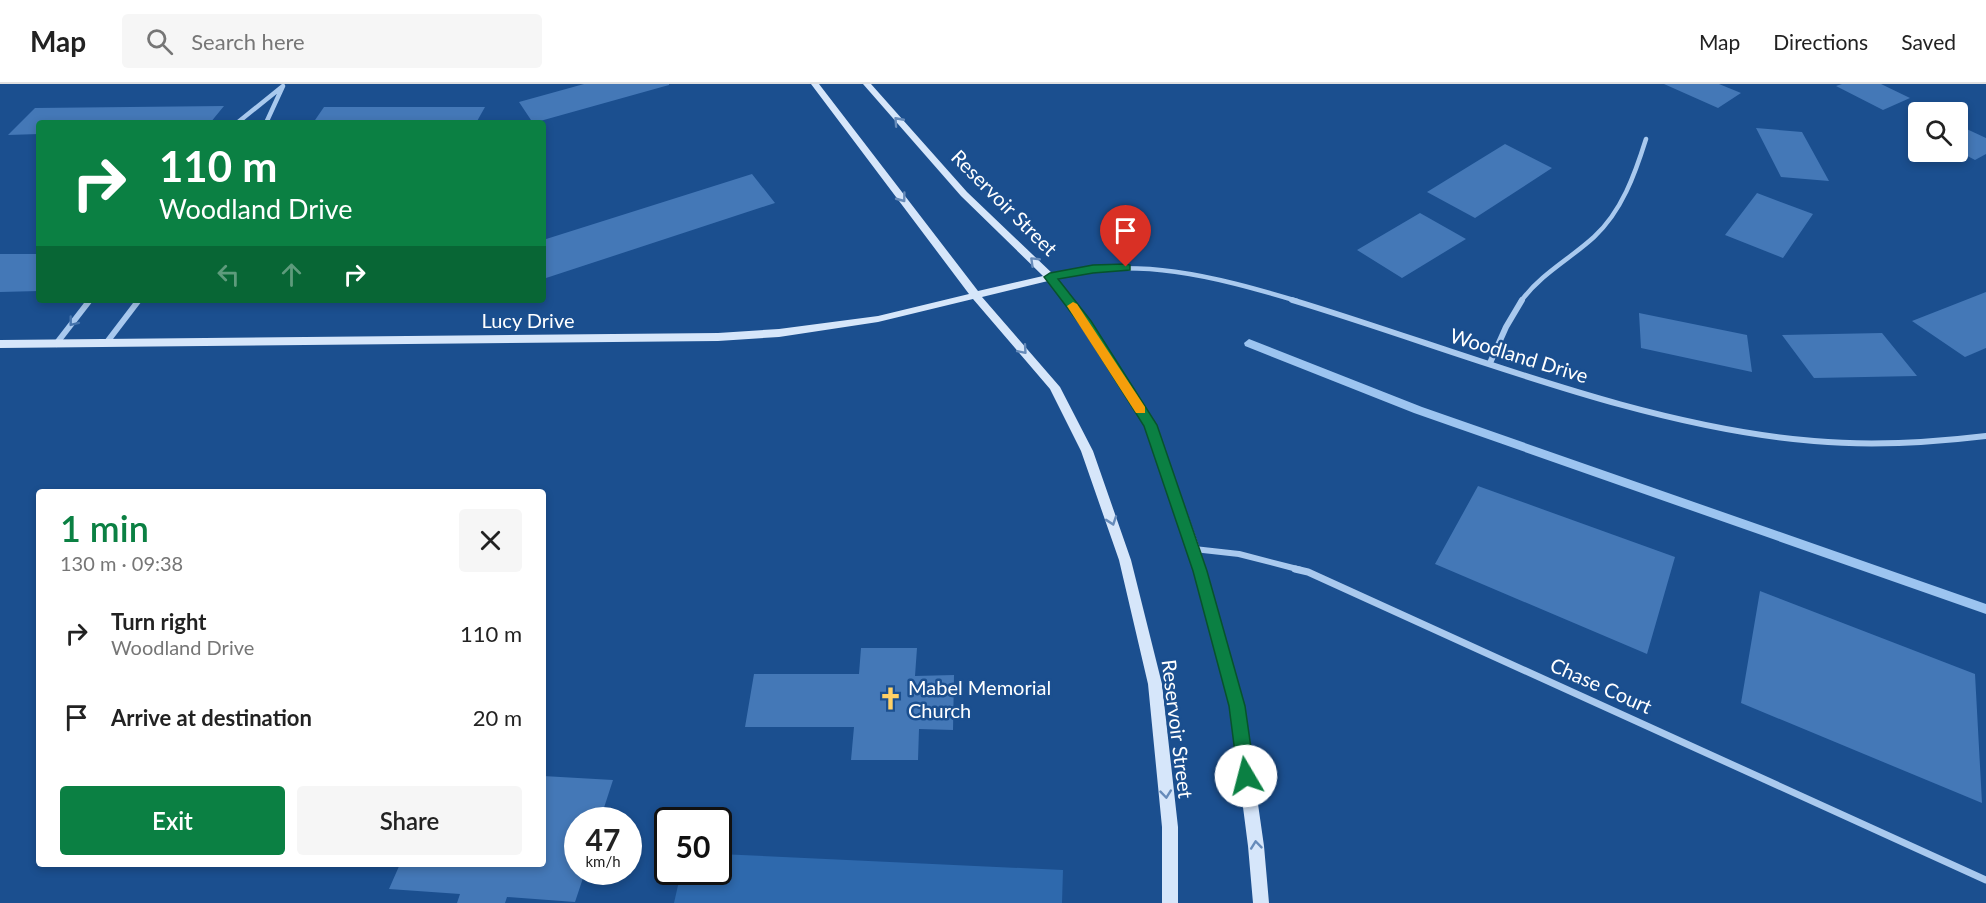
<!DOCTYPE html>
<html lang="en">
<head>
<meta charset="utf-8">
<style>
  :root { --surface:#fff; --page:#f6f6f6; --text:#222; --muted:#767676; --line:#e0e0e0; --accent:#0b8043 }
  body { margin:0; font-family:Lato,sans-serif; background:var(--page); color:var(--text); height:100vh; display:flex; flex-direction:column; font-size:22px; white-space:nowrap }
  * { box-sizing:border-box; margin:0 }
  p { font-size:20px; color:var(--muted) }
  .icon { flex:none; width:33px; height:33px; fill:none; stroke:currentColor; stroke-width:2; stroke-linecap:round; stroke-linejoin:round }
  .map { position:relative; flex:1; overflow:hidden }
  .details { position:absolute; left:36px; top:405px; width:510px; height:378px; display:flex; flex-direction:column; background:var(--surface); border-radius:6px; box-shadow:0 3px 9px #0003 }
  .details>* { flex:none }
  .top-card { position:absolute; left:36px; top:36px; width:510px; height:183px; border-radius:6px; box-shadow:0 3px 9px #0003; background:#0b8043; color:#fff; overflow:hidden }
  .buttons { position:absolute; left:1908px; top:18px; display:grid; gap:12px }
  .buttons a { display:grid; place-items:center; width:60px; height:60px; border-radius:6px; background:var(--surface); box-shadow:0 3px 9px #0003; font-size:30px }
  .speed { position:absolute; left:564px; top:723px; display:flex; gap:12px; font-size:30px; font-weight:700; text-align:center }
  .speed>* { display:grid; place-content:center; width:78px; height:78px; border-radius:50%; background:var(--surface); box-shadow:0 3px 9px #0003; line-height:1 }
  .speed small { font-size:15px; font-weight:400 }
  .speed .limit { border:3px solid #111; border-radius:9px; background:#fff; color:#111 }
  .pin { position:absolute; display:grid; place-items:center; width:51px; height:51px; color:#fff; margin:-62px -26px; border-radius:50% 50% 50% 0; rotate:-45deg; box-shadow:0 0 6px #0007 }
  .pin .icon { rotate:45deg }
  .me { position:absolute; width:66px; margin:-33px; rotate:352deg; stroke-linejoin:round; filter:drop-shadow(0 0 4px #0008) }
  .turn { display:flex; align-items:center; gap:21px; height:126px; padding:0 24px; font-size:27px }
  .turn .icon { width:78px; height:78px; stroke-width:2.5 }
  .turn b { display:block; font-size:42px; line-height:51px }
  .lanes { display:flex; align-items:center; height:57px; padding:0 24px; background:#0003; justify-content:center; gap:30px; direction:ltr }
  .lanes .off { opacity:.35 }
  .round { display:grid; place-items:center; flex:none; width:63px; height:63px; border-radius:6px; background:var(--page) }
  .overview { display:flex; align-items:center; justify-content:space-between; height:102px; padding:0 24px }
  h1 { font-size:36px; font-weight:600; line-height:45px; color:var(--accent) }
  .button { display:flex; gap:12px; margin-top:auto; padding:12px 24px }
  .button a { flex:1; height:69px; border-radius:6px; background:var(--accent); color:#fff; font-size:24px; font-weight:600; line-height:69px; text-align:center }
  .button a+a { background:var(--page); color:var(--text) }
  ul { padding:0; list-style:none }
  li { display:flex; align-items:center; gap:18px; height:84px; padding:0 24px }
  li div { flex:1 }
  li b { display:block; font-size:22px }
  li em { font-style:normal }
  header { display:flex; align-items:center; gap:36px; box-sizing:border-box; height:84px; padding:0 30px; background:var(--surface); border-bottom:2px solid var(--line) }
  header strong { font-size:28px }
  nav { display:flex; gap:33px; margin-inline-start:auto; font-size:21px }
  .search { width:420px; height:54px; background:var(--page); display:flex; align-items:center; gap:15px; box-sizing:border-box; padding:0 21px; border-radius:6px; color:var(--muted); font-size:22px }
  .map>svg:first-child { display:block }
  .green { fill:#2e69ad }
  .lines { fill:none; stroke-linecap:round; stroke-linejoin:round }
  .stream { fill:#9cc4f0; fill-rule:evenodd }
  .building { fill:#4478b7 }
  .street-far2 { stroke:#a9c9ee; stroke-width:4.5 }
  .street-far1 { stroke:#a9c9ee; stroke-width:6 }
  .street { stroke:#a9c9ee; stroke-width:7 }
  .secondary { fill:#d6e6fa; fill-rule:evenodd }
  .oneway { stroke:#668bba }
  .oneway2 { stroke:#4674ac }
  .route { fill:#0b8043; stroke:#07532c; stroke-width:1.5 }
  .slow { fill:#f59e0b }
  .labels { text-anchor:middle; stroke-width:5; stroke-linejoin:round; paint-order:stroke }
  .street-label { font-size:20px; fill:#fff; stroke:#1b4f8f }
  .poi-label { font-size:20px; fill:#fff; stroke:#1b4f8f; text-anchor:start }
</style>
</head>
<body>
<header>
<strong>Map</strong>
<div class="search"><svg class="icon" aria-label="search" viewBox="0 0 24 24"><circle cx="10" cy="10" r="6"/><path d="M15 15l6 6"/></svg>Search here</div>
<nav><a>Map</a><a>Directions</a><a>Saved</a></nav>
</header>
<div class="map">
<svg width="1986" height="819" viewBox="0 0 1986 819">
  <rect width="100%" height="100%" fill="#1b4f8f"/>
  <path class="green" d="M719,770L1063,786L1062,819H674L681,788H718Z"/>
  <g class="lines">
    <path class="stream" d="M1249,255L1422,323L1986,520V530L1414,329L1245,262L1244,259Z"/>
  </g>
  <path class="building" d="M584,0H669V1L533,39L519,18Z
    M1664,0H1719L1741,9L1718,24Z
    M1842,0H1881L1910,14L1883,26L1836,2Z
    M224,22L210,39H39V50L8,51L35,24Z
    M324,23H485L476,39H313Z
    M1958,41L1986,54V70L1975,76L1958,67Z
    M1756,44L1802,48L1829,97L1781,93Z
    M1505,60L1552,84L1475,134L1427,108Z
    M752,90L775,119L543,195V156Z
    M1757,109L1813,130L1783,174L1725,151Z
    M1420,129L1466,155L1402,194L1357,166Z
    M0,170H39V207L0,208Z
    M1986,208V264L1965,273L1912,237Z
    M1639,229L1747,251L1752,288L1641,264Z
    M1882,249L1917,292L1814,294L1782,251Z
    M1478,402L1675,473L1647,570L1435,480Z
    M1760,507L1975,590L1982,719L1741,619Z
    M861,564H917L915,592L954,591L953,646L919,645L918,676H851L854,643H745L754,590H859Z
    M543,692L613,696L600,736H578V788H585L575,818L507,813L505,819H457L460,810L389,805L400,780H543Z"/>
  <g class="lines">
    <path class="street-far2" d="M237,39L283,2L266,39
      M1050,193C1138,172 1213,192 1297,217
      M1521,217C1542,189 1570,175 1594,153C1622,127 1635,90 1646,55"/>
    <path class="street-far1" d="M1292,216C1458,266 1641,343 1814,357C1872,362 1928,359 1986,352
      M107,258L139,216
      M56,260L90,216
      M1490,279L1506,243L1522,216
      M1194,465L1239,470L1301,486"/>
    <path class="street" d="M1295,485L1308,488L1986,796"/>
    <path class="secondary" d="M811,0H819L978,207L1043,192L961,112L863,0H871L967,108L1054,191L1090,238L1156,341L1200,465L1244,622L1264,762L1269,819H1253L1248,762L1230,622L1188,465L1145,342L1082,242L1048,197L982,213L1060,303L1093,367L1131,476L1162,600L1178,743V819H1162V743L1148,600L1119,476L1081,367L1050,305L973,215L878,238L779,253L718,257L0,264V256L718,249L779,245L878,232L969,210Z"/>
  </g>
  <defs><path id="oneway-chevron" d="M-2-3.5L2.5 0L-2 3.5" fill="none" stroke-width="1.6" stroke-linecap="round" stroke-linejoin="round" transform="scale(1.5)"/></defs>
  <g class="oneway">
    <use href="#oneway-chevron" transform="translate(898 37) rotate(-132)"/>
    <use href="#oneway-chevron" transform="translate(902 114) rotate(53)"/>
    <use href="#oneway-chevron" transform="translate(1034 177) rotate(-136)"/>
    <use href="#oneway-chevron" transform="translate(1023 266) rotate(49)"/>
    <use href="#oneway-chevron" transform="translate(1112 437) rotate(71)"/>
    <use href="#oneway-chevron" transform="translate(1166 710) rotate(84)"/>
    <use href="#oneway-chevron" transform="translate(1256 761) rotate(-96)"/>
  </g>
  <use class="oneway2" href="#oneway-chevron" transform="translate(73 238) rotate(128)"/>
  <path class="route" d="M1126,180L1130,181V186L1093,189L1058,195L1091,237L1157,341L1207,487L1245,622L1255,692L1252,697L1246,700L1240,697L1238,692L1229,622L1193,487L1144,342L1082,243L1044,193L1050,189L1093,181Z"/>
  <path class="slow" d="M1073,218L1077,220L1145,323V329H1136L1067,222Z"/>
  <defs>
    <symbol id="church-bare" viewBox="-9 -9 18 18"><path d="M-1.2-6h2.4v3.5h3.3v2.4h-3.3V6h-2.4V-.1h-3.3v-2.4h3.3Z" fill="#ffd166" stroke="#1b4f8f" stroke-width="2.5" paint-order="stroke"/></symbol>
  </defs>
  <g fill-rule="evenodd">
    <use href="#church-bare" x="874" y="598" width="33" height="33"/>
  </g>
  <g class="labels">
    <g class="street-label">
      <text transform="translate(1004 119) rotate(45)" y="7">Reservoir Street</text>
      <text x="528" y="244">Lucy Drive</text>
      <text transform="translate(1519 272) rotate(17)" y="7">Woodland Drive</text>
      <text transform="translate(1601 602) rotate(24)" y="7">Chase Court</text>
      <text transform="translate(1177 645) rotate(83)" y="7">Reservoir Street</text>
    </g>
    <g class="poi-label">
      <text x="908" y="611">Mabel Memorial<tspan x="908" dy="23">Church</tspan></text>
    </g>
  </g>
</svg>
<div class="buttons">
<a><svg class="icon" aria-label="search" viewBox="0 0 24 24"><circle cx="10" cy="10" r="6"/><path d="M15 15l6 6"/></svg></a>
</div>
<div class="speed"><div>47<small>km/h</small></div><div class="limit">50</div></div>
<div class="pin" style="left:1126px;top:183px;background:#d93025"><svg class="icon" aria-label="arrive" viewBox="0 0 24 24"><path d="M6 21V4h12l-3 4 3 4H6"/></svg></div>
<svg class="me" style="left:1246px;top:692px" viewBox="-20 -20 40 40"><circle r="19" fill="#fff"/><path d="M0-13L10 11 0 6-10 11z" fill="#0b8043"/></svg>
<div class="top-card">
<div class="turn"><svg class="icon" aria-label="right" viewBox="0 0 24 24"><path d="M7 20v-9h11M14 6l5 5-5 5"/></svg><div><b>110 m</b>Woodland Drive</div></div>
<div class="lanes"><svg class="icon off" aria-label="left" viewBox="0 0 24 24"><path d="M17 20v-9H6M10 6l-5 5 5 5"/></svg><svg class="icon off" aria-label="ahead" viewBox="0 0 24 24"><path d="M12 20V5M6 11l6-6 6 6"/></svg><svg class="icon" aria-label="right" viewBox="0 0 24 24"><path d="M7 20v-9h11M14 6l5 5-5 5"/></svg></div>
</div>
<section class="details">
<div class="overview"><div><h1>1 min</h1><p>130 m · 09:38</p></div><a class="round"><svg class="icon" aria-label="close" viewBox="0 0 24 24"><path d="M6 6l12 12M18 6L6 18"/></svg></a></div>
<ul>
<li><svg class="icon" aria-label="right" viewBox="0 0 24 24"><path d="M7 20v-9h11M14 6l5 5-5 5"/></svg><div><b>Turn right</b><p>Woodland Drive</p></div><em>110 m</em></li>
<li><svg class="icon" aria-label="arrive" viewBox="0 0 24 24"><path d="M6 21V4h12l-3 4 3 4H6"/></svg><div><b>Arrive at destination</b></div><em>20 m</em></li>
</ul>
<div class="button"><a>Exit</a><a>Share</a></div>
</section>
</div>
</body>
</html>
